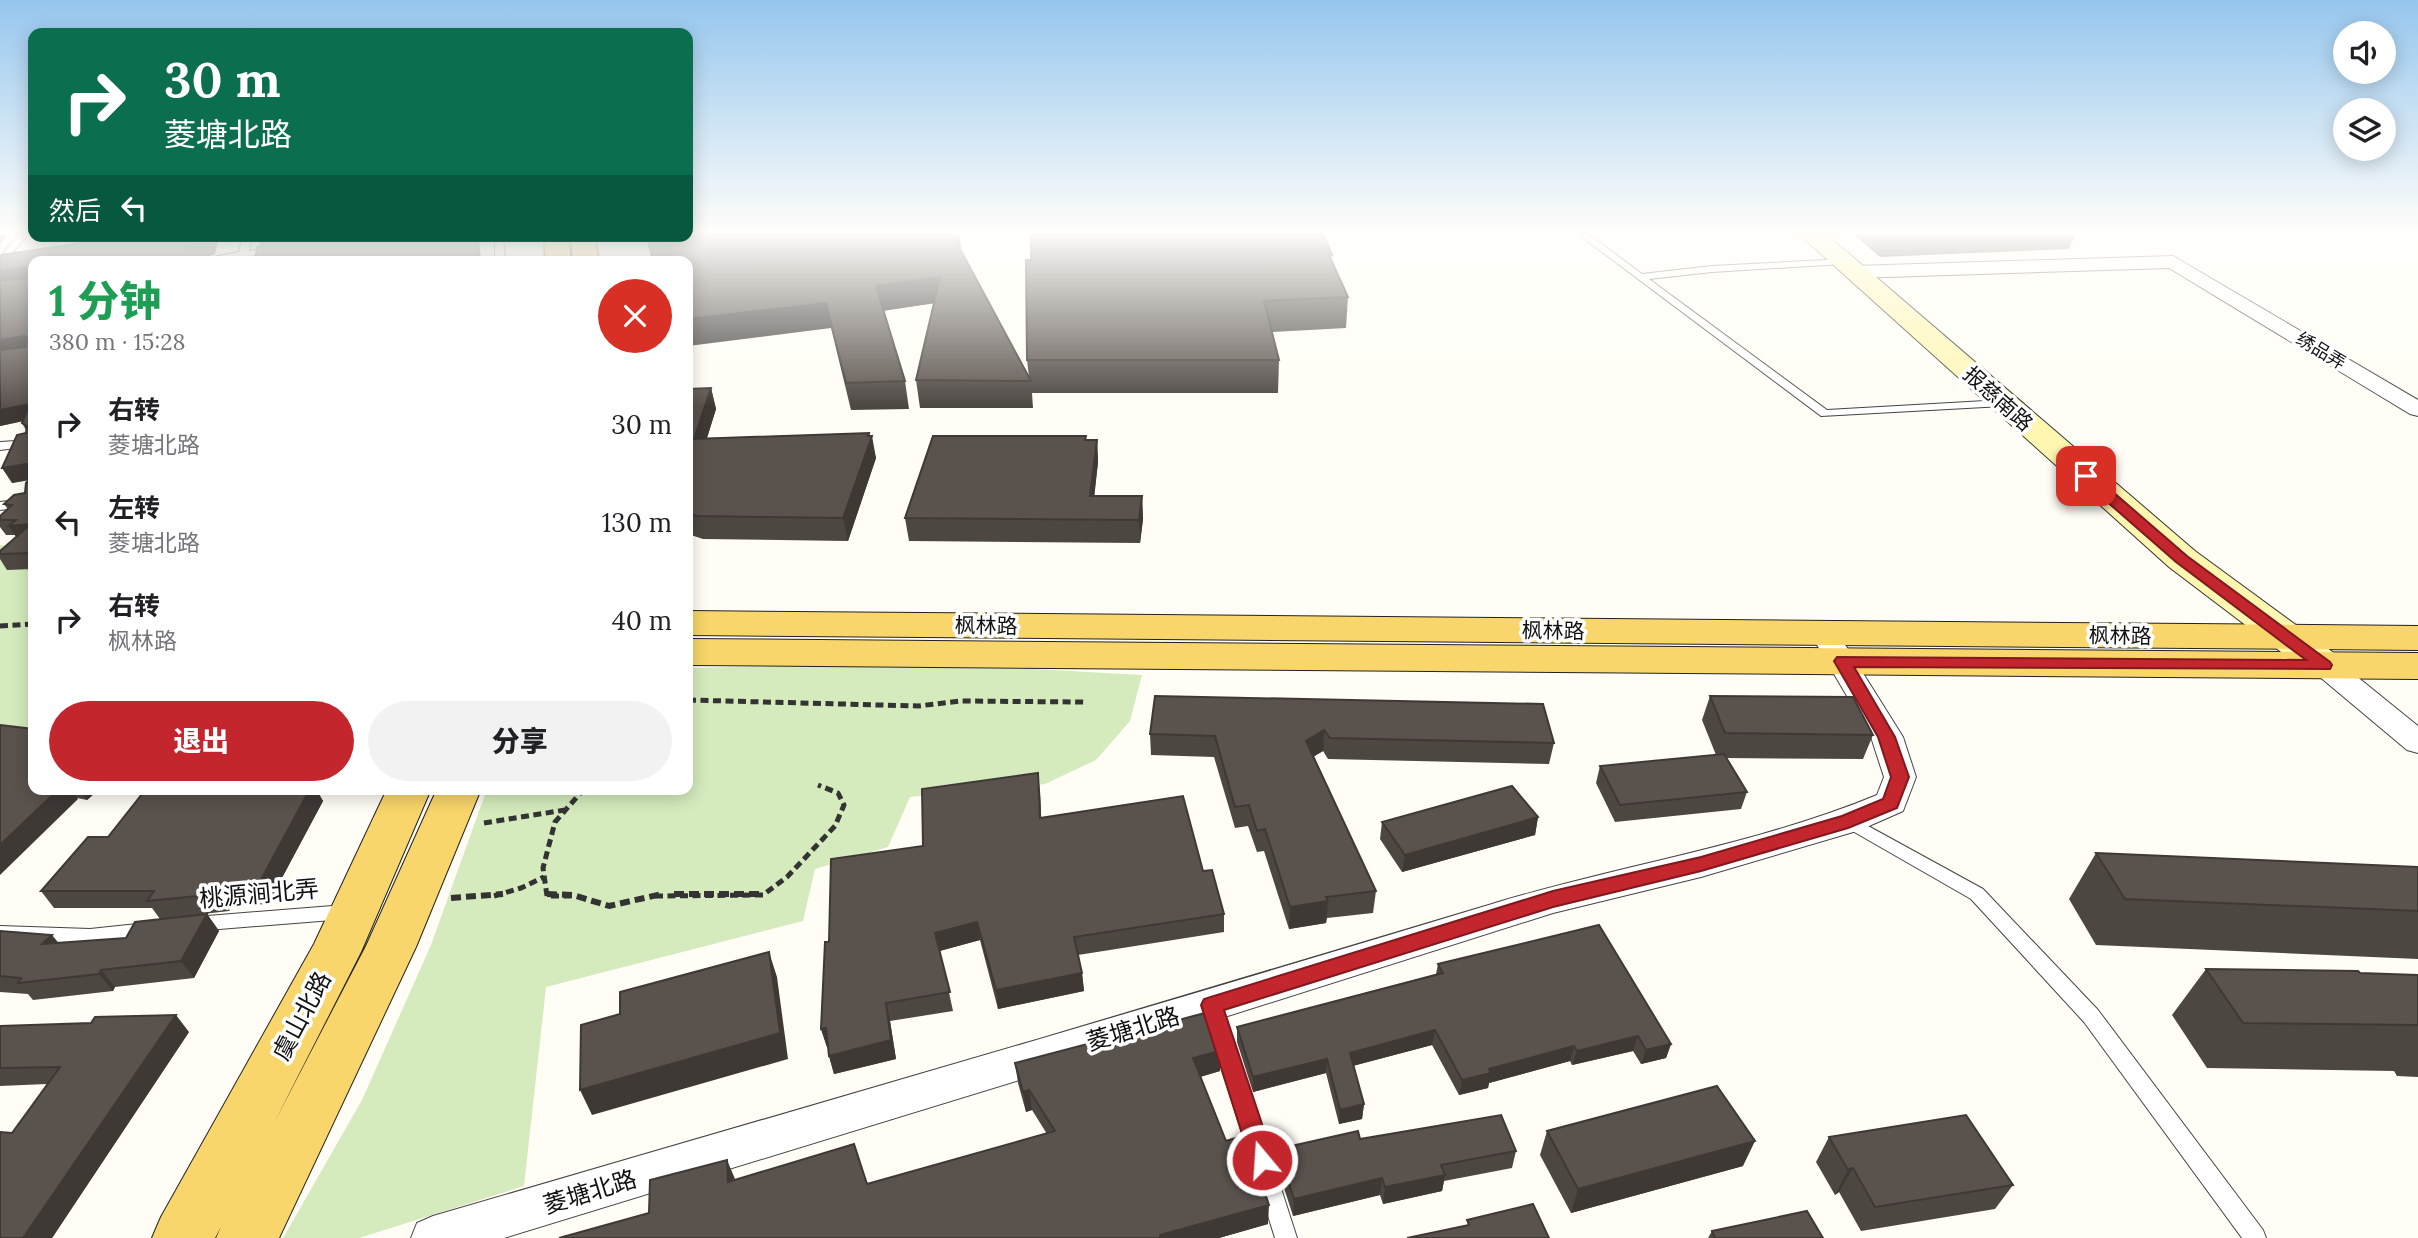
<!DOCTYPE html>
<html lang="zh">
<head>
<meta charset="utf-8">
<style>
  :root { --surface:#fff; --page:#f2f2f2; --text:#202124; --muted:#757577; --accent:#c4262e }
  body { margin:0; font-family:Lora,"Noto Sans SC",serif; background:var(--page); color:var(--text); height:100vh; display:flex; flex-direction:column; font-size:26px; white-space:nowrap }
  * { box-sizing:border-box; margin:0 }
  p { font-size:23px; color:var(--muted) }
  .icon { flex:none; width:38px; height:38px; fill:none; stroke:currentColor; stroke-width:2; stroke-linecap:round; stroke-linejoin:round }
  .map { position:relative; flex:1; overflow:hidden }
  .drawer { position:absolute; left:28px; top:256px; width:665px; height:539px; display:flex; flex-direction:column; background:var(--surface); border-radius:14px; box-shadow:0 4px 18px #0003 }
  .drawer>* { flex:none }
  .top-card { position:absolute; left:28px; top:28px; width:665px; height:214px; border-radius:14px; box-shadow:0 4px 18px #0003; background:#0b6e4f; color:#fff; overflow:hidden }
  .controls { position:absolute; left:2333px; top:21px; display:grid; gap:14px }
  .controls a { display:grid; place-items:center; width:63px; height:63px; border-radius:50%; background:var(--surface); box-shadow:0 4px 18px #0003; font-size:35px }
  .pin { position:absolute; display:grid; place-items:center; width:60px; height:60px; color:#fff; margin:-30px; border-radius:14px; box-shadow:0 4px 10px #0006 }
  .me { position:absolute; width:77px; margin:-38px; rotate:342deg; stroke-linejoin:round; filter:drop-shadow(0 0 5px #0008) }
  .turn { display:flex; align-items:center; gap:24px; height:147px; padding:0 21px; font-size:32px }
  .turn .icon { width:91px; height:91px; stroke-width:2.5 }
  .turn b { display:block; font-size:49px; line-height:60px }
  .then { display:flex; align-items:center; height:66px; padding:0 21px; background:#0003; gap:14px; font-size:26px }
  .round { display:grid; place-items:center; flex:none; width:74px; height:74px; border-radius:37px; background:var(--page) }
  .overview { display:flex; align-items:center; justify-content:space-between; height:119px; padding:0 21px }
  h1 { font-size:42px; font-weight:800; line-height:52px; color:#1e9e55 }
  .action { display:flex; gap:14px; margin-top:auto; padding:14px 21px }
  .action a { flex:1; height:80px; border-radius:42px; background:var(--accent); color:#fff; font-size:28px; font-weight:800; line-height:80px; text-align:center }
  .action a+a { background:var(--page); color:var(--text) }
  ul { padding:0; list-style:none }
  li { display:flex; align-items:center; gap:21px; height:98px; padding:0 21px }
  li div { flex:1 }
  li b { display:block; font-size:26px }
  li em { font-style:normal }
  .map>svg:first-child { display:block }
  .green { fill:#d5ebbd }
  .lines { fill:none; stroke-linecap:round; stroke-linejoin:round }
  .lane-casing { stroke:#444; stroke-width:2 }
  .street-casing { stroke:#444; stroke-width:2 }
  .secondary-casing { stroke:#333; stroke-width:2 }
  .primary-casing { stroke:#222; stroke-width:2 }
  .path-far1 { stroke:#333; stroke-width:5; stroke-dasharray:8 4.5; stroke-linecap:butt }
  .path { stroke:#333; stroke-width:6; stroke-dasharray:10 5; stroke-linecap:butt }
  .lane { fill:#fff; fill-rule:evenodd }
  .street { fill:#fff; fill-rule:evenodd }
  .secondary { fill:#fff6b0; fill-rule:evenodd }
  .primary { fill:#f9d66b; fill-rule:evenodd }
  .wall { fill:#4d4742 }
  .shaded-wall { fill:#3f3936 }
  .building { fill:#5a524d; stroke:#3f3936; stroke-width:2 }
  .route { fill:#c4262e; stroke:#7f191e; stroke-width:2 }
  .labels { text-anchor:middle; stroke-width:7; stroke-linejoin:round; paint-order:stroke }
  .far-street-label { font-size:18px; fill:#111; stroke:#fff }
  .street-label { font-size:21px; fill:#111; stroke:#fff }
  .near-street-label { font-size:24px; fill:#111; stroke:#fff }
</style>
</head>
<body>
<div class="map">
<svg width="2418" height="1238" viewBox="0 0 2418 1238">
  <rect width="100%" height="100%" fill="#fffdf5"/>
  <path class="green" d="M0,545L20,548L33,547V730H0Z
    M771,666L1033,669L1142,675L1130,721L1096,760L1045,784L910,797L888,847L815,869L803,921L546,987L524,1186L359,1238H283L362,1100L431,945L487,789H688V668Z"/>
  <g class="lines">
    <defs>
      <path id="lane" d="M19,234H28L10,256H4V252Z
        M1578,234H1588L1642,274L1712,266L1846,259V263L1843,264L1712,272L1649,279L1827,410L2003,400L2009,403L2003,406L1821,416Z
        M243,236H252L249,251L273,247L278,250L247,257L245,261H239L238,258L194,261L239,252Z
        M495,236H503L505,261H495Z
        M33,440V446L0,450V442Z
        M33,498V506L0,510V502Z
        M1848,815L1983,889L2098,1010L2263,1230L2266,1238H2242L2084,1022L1971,899L1842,825L1840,821L1842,817Z
        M345,905L351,907L354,912L351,917L345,919L195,931L189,929L186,924L189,919L195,917Z
        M147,923L153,925L156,930L153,935L147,937L90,943L0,940V926L90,929Z
        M1212,997L1219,999L1222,1005L1297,1238H1275L1202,1005L1205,999Z"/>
      <path id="street" d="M2173,256L2418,400V416L2410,414L2169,268L1855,278L1846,272L1855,266Z
        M1824,624L1834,627L1903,737L1916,777L1903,811L1860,830L1701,877L1553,913L1212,1021L504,1238H411L417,1223L433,1216C786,1113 1140,1011 1492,904C1619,865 1754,846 1877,795L1884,777L1871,737L1810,633L1814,627Z
        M2324,656L2334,658L2418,726V753L2407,750L2314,672L2309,665L2314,658Z"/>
      <path id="secondary" d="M1799,234H1826L2195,551L2338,656L2344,665L2338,674L2324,678L2310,674L2169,567Z"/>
      <path id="primary" d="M544,236H568L571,261H545Z
        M571,236H595L599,261H573Z
        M688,611L2418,626V650L688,635Z
        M688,639L2418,653V679L688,665Z
        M387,789H431L361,952L273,1125L366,946L437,789H481L416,947L279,1238H216L221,1227L215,1238H152L161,1217L314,944Z"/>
    </defs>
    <use href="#lane" class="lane-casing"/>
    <use href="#street" class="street-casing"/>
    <use href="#secondary" class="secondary-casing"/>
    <use href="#primary" class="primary-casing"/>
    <path class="path-far1" d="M0,626L33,624
      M688,700L918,706L960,701L1084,702
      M484,823L565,810
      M494,896L521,888L544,877
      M547,896L543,868L555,822L584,789
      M551,896H576
      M655,896L763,895L787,877L835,826L844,805L838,793L818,785"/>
    <path class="path" d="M547,894L573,895L609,906L662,894
      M674,894H764
      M451,898L503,894"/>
    <use href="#lane" class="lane"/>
    <use href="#street" class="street"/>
    <use href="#secondary" class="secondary"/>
    <use href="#primary" class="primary"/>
  </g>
  <path class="wall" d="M688,234H959L961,252L1029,377L1027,360L1332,255L1331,260L1348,297L1346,328L1272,332L1279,360L1278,393H1032L1033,408H920L916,380L934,303L883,311L905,381L909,409L851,410L831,328Z
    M1853,234H2076L2069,249L1880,257Z
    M215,254L210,255L212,261H33V569L7,570L0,559V551L16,537L15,535H6L0,527V516L8,509L4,504L25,493L30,480L12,483L26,433V430L22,423L23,421L0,426V255Z
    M711,388L716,409L707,438L869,433L876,458L848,541L703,539L688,534V389Z
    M1086,440H1097L1098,462L1094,496H1142L1143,519L1140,543L909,541L905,518Z
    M1710,696L1873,735L1863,759L1726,758L1747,792L1741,809L1615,822L1596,783L1600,766L1716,755L1702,720Z
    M1543,704L1554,743L1549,764L1328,759L1323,751L1313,757L1376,891L1373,913L1327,918L1326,923L1289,929L1264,851L1257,852L1248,826L1235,828L1214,757L1151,755L1150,734Z
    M33,789H316L323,801L268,904L232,906L229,911L160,919L152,908H54L41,891L108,837L144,792L95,793L87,800Z
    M1040,791L1041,818L1203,871L1224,914V932L1078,955L1082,973L1084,991L998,1009L980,940L940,951L953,1011L890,1021L896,1059L834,1074L829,1056L828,1047H827L821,1029L829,942L923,846Z
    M1538,817L1535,835L1402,872L1380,839L1382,822Z
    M2096,853L2418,867V959L2096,945L2069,899Z
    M207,914L219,931L194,978L115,987L113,991L33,1000L28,994L0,992V931L59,943L126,938Z
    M1438,964L1671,1044L1666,1058L1641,1064L1633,1051L1572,1065L1570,1061L1489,1083L1488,1088L1459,1095L1432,1045L1353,1066L1364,1104L1362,1119L1339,1124L1326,1073L1253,1092L1237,1042V1027L1436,974Z
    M2206,969L2418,975V1077L2397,1076L2394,1071L2207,1068L2172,1015Z
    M0,1026L189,1032L52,1238H0L12,1133L47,1084L0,1086Z
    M1015,1063L1220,1071L1200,1077L1226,1141L1268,1224L1219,1238H559L649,1213L735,1180L867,1184L1047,1134L1032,1110L1026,1112L1018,1083Z
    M1547,1131L1743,1166L1571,1213L1540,1155Z
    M1829,1137L2013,1185L1995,1209L1861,1231L1839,1192L1835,1195L1816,1162Z
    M1360,1139L1516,1151L1512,1168L1444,1181L1442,1191L1383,1204L1380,1195L1293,1216L1277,1166L1278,1149Z
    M1712,1231L1823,1238H1708Z"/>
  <path class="shaded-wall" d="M0,234H8L0,244Z
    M951,234H959L962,255Z
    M210,236H219L215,254L210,255L212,261L193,258L185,249L187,246Z
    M264,236H329L268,245Z
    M476,236H479L481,261H464Z
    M25,267L33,279L0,284V271Z
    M940,277L943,302L880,311L876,286Z
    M826,303L831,328L688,346V319Z
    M25,336L33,349L0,354V340Z
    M711,388L716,409L700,460L694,439Z
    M30,404L33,419L0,426V410Z
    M869,433L870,441L872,436L876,458L848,541L843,518Z
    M1097,440L1098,462L1092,518L1090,496Z
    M33,463V479L12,483L2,468Z
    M1142,496L1143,519L1140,543L1139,520Z
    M31,524L19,541L9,526Z
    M1324,730L1323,751L1304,762L1306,741Z
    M1038,773L1040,791L1042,836L1040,818Z
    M59,789H71L78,799L0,875V845Z
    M79,789H93L95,793L87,800Z
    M310,789H316L323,801L268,904L257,887Z
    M1538,817L1535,835L1402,872L1405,855Z
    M220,889L232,906L229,911L218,894Z
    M1328,901L1326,923L1289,929L1290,907Z
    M207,914L219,931L194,978L181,961Z
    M977,922L980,940L939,951L935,933Z
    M52,935L66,952L42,944Z
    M769,952L777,977L788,1059L592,1115L580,1090Z
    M101,970L115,987L113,991L99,974Z
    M1082,973L1084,991L998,1009L996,990Z
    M886,1003L890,1021L896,1059L834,1074L829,1056Z
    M176,1015L189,1032L52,1238H23Z
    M826,1028L831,1046L827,1047L821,1029Z
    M1435,1030L1432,1045L1348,1067L1350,1053Z
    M1638,1036L1633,1051L1572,1065L1577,1051Z
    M1671,1044L1666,1058L1641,1064L1646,1050Z
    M1574,1046L1570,1061L1489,1083L1488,1088L1459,1095L1462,1080L1489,1069Z
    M1220,1051V1071L1193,1079V1058Z
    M1327,1059L1326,1073L1253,1092V1077Z
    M1029,1090L1032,1110L1026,1112L1023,1092Z
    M1364,1104L1362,1119L1339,1124L1340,1110Z
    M1755,1141L1743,1166L1571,1213L1578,1189Z
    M727,1160L735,1179L728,1182Z
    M1853,1168L1839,1192L1835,1195L1848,1170Z
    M1445,1175L1442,1191L1383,1204L1385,1187Z
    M1382,1178L1380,1195L1293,1216L1294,1199Z
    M1269,1205L1268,1224L1219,1238H1160V1235Z"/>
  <path class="building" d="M688,234H952L1031,381L916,380L940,277L876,286L905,381L846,383L826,303L688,319V261H653L647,236H688Z
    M1031,234H1323L1332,255H1329L1348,297L1264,301L1279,360H1027L1026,260H1031Z
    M95,236H210L209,242L187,246L185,249L188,251L207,250L206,261H33V463L2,468L17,435L26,433L27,426L22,423L30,404L0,410V350L25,347L28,339L25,336L0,340V281L26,278L28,269L25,267L0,271V255L76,244L79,238Z
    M303,236H476L478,258L464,261H255L257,247L261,246V243Z
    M711,388L694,439L869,433L868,436H872L843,518L697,516L688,513V389Z
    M933,436H1086L1085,440H1097L1090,496H1142L1139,520L905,518Z
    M33,476V553L0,554V551L31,524L9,526L16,520H0V516L12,505L4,504L14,495L25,493L26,483Z
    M1155,696L1543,704L1554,743L1330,738L1324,730L1306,741L1376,891L1326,897L1328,901L1290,907L1265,829L1257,831L1249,805L1235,807L1215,736L1150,734Z
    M1710,696L1853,697L1873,735L1725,733Z
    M0,725L33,729V789H59L0,845Z
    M1724,754L1747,792L1620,805L1600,766Z
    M1038,773L1040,818L1183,796L1203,871L1212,870L1224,914L1074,937L1082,973L996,990L977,922L935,933L950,992L886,1003L891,1040L829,1056L826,1028L821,1029L825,942H829L831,859L923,846L922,789Z
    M1512,786L1538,817L1405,855L1382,822Z
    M146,789H310L257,887L220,889L218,894L147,901L154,891H41L88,837H108Z
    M2096,853L2418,867V911L2125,899Z
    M207,914L181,961L101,970L99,974L18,983L21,978L0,976V931L52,935L42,944L126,938L135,922Z
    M1599,925L1671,1044L1646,1050L1638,1036L1577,1051L1574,1046L1489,1069L1491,1073L1462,1080L1435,1030L1350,1053L1364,1104L1340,1110L1327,1059L1253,1077L1237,1027L1443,973L1438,964Z
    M769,952L780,1033L580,1090L581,1025L620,1014V992Z
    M2206,969L2358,971L2360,973L2418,975V1025L2243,1023Z
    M1205,1013L1213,1028L1220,1051L1193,1058L1226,1141L1245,1135L1269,1205L1160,1235V1238H559L649,1213L650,1180L727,1160L728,1182L854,1144L867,1184L1055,1131L1029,1090L1023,1092L1015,1063Z
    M176,1015L23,1238H0V1132L12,1133L60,1067L0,1068V1026L91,1023L95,1017Z
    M1717,1086L1755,1141L1578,1189L1547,1131Z
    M1501,1115L1516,1151L1441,1165L1445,1175L1385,1187L1382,1178L1294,1199L1278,1149L1358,1131L1360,1139Z
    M1966,1115L2013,1185L1875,1207L1853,1168L1848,1170L1829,1137Z
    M1533,1204L1549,1238H1407L1469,1225L1467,1220Z
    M1807,1211L1823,1238H1715L1712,1231Z"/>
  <linearGradient id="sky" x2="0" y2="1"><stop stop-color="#95c6ee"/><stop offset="0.57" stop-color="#fffefa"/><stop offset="1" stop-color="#fffefa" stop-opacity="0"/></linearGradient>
  <rect width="2418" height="407" fill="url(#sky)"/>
  <path class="route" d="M2086,472L2091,473L2187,556L2330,662L2332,665L2330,669L1854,667L1895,737L1909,777L1897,808L1848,828L1701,871L1553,907L1224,1010L1274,1160L1270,1168L1262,1172L1253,1168L1201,1005L1204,999L1553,891L1701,857L1842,816L1883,799L1891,777L1878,737L1834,661L1837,657L2306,660L2176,562L2081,479L2079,476Z"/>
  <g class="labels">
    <g class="far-street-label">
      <text transform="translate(2321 351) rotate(31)" y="6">绣品弄</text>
    </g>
    <g class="street-label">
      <text transform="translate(1998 399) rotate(42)" y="7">报慈南路</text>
      <text transform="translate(986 626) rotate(1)" y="7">枫林路</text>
      <text transform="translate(1553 631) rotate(1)" y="7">枫林路</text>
      <text transform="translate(2120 636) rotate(1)" y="7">枫林路</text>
    </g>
    <g class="near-street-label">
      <text transform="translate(259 894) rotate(-5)" y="8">桃源涧北弄</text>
      <text transform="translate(302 1016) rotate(-62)" y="8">虞山北路</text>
      <text transform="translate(1133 1029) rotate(-17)" y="8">菱塘北路</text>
      <text transform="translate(590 1192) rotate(-17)" y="8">菱塘北路</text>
    </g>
  </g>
</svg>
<div class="controls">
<a><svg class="icon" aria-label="sound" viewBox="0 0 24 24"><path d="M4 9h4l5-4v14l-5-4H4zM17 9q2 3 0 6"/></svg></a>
<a><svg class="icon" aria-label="layers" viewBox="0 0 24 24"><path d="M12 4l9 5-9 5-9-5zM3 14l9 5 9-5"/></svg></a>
</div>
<div class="pin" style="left:2086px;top:476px;background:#d93025"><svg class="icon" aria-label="arrive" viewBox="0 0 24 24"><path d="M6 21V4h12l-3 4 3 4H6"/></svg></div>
<svg class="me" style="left:1262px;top:1160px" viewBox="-20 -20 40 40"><circle r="17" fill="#c4262e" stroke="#fff" stroke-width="3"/><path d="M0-11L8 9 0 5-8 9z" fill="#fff"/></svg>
<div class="top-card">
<div class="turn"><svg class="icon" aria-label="right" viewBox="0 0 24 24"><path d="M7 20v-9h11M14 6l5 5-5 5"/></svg><div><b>30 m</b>菱塘北路</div></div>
<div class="then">然后<svg class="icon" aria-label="left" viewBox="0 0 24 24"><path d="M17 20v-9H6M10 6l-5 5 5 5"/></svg></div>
</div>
<section class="drawer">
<div class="overview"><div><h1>1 分钟</h1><p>380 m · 15:28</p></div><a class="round" style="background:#d93025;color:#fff"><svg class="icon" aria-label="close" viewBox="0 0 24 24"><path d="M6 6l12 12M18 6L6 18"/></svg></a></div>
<ul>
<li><svg class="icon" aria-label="right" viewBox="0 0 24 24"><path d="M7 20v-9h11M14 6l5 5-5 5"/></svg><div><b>右转</b><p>菱塘北路</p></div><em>30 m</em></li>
<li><svg class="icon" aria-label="left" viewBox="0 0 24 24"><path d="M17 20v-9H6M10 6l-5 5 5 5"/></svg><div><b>左转</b><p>菱塘北路</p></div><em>130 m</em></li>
<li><svg class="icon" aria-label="right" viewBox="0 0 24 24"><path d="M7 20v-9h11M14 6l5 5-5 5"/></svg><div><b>右转</b><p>枫林路</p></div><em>40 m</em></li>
</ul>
<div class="action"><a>退出</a><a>分享</a></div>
</section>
</div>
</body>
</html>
